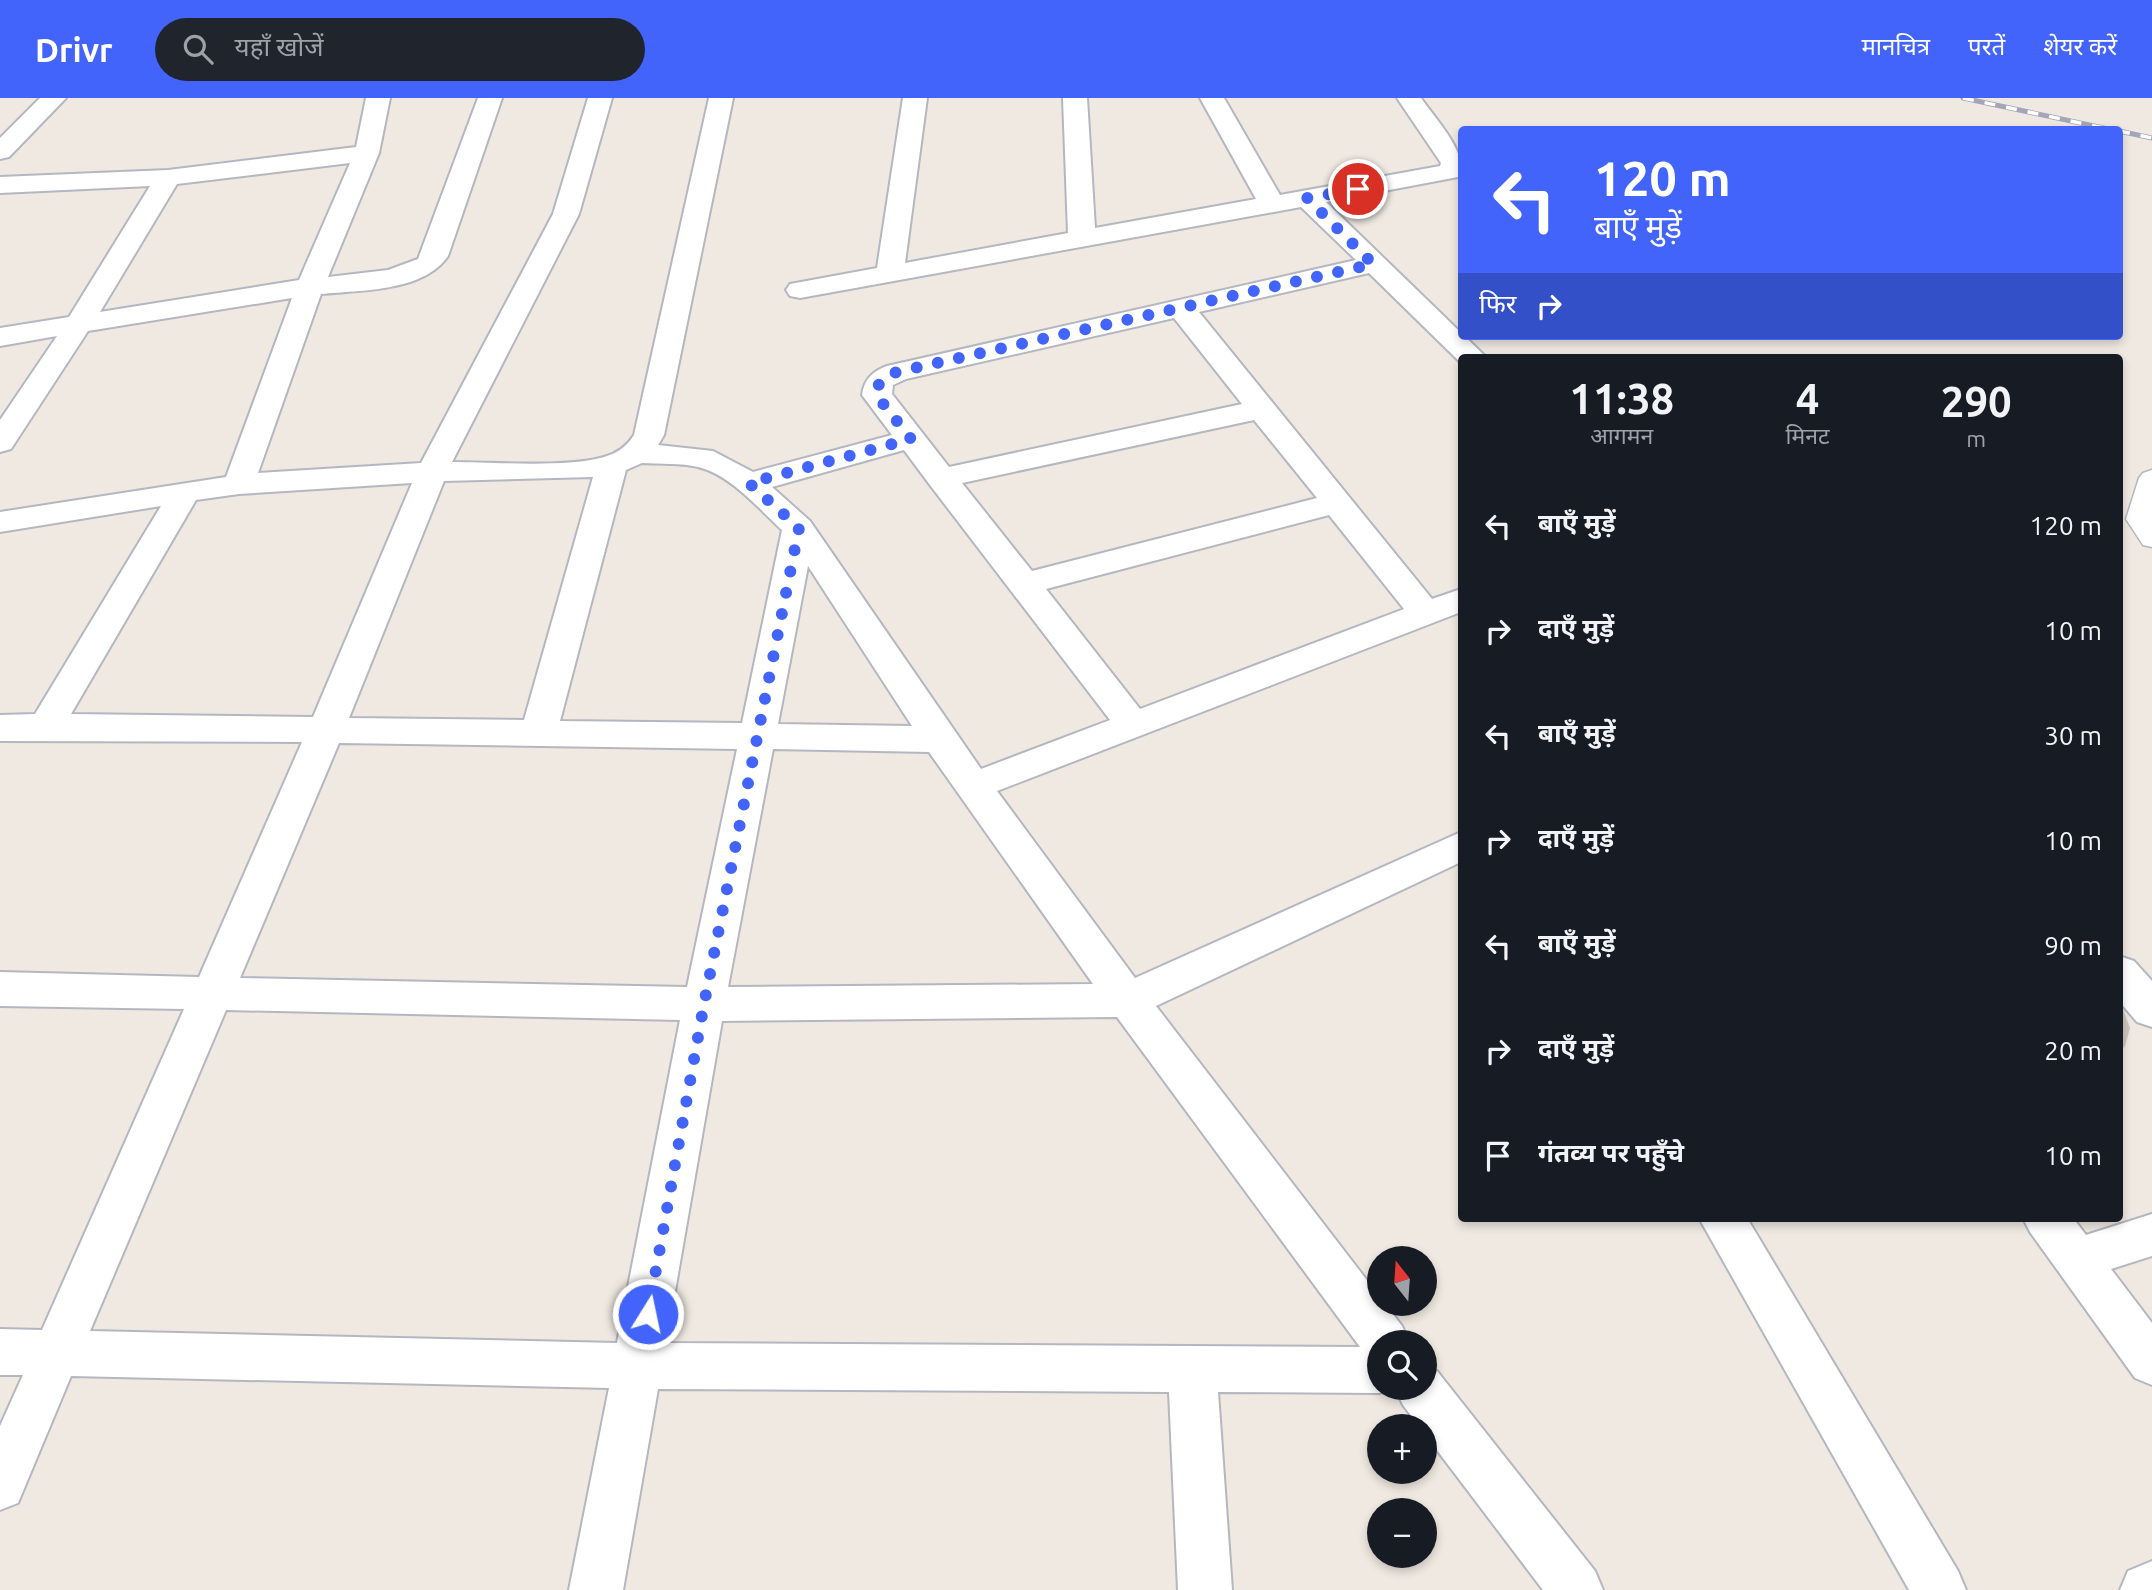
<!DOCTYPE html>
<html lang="hi">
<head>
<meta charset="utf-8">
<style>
  :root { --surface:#171b24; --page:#20242c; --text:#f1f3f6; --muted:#9ea1a6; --accent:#4264fb }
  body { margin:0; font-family:Ubuntu,"Noto Sans Devanagari",sans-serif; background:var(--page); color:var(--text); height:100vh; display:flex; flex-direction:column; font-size:26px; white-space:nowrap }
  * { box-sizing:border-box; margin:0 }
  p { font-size:23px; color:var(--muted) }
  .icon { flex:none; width:38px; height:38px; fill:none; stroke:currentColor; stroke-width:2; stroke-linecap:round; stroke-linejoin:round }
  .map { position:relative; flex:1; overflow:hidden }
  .drawer { position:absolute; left:1458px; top:256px; width:665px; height:868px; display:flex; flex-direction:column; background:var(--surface); border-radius:7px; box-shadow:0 4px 10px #0003 }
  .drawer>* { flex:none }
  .hud { position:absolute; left:1458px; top:28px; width:665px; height:214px; border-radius:7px; box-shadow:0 4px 10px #0003; background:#4264fb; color:#fff; overflow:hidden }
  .needle { width:46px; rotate:343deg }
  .controls { position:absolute; left:1367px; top:1148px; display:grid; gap:14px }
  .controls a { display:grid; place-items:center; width:70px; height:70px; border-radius:50%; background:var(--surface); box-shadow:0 4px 10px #0003; font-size:35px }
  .pin { position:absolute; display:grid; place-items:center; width:60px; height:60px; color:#fff; margin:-30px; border:4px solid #fff; border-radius:50%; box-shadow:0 2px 7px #0007 }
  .me { position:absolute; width:77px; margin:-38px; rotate:10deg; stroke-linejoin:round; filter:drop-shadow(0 0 5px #0008) }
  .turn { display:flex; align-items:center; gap:24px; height:147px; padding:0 21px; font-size:32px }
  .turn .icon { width:91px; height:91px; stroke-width:2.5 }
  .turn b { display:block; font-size:49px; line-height:60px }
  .then { display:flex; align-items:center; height:66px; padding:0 21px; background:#0003; gap:14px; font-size:26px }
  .eta { display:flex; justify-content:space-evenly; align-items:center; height:119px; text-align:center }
  .eta b { font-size:42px; font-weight:700; line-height:49px }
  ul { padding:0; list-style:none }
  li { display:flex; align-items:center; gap:21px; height:105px; padding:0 21px }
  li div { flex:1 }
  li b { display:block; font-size:26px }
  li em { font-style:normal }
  header { display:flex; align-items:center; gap:42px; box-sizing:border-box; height:98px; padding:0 35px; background:var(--accent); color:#fff }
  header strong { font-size:33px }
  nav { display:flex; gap:38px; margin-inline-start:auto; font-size:24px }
  .search { width:490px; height:63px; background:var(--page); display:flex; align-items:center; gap:18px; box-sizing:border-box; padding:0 24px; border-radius:38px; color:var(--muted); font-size:26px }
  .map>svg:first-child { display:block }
  .building { fill:#cbc7bf }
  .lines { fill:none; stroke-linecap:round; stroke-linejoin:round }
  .lane-casing { stroke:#b4b7c1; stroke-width:3 }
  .street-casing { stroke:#b4b7c1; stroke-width:4 }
  .lane { fill:#fff; fill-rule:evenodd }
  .street { fill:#fff; fill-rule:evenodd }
  .rail-casing { stroke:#a3a6b8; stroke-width:5 }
  .rail { stroke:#fff; stroke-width:3.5; stroke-dasharray:11; stroke-linecap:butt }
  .route { stroke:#4264fb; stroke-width:12; stroke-dasharray:0 21.6 }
</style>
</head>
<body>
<header>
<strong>Drivr</strong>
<div class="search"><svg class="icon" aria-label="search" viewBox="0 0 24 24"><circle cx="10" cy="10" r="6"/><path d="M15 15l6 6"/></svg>यहाँ खोजें</div>
<nav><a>मानचित्र</a><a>परतें</a><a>शेयर करें</a></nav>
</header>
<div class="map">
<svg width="2152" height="1492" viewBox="0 0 2152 1492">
  <rect width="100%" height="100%" fill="#efe9e1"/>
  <path class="building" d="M2119,901L2130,930L2125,948L2119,954Z"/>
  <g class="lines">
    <defs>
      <path id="lane" d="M2152,372V449L2143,447L2126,421L2139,380L2143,375Z"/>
      <path id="street" d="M40,0H66L9,59L0,61V40Z
        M366,0H390L379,55L328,179L388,172L418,161L478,0H502L448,158C423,194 362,192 321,196L258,375L421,365L553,116L588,0H612L579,116L452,364C493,364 567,370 604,359C618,355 627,348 634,337L709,0H733L664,337L658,347L713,353L753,374L892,337L862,297C864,281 873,273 887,268L1356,162L1301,109L800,200L790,198L786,192L790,186L877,170L903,0H927L905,165L1068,135L1063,0H1087L1095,130L1256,101L1200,0H1224L1280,97L1440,68L1441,65L1397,0H1421C1433,18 1472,59 1458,79L1326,104L1486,259H1461V265L1369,175L1199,214L1432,501L1461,491V514L997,693L1135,880L1461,734V764L1156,908L1379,1198V1206H1385L1402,1228L1409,1244H1379V1290H1393L1379,1295L1218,1294L1232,1492H1178L1169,1294L658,1291L623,1492H569L609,1290L71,1278L18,1405L0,1412V1328L23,1277H0V1231L42,1232L184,911L0,908V874L199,879L302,644L0,643V617L35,616L161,408L0,434V414L226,379L292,200L88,233L11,351L0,354V322L57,238L0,248V230L69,219L150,88L0,95V79L168,72L356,49ZM350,65L299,182L100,214L177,86ZM1174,220L1242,306L949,369L892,296L893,287L906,281ZM1254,322L1317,400L1032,473L962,385ZM904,352L930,387L1110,622L981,671L810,423L772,389ZM642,365C660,366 681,365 698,369C731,377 759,411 782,432L742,625L560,623L626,372ZM593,379L524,622L349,620L444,383ZM412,385L313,619L71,616L196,402L239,396ZM1329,417L1404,511L1140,611L1046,491ZM808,468L912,628L778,626ZM339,645L737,651L687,889L240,880ZM773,651L929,654L1093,886L728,889ZM226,912L680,922L617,1245L90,1233ZM1117,919L1360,1249L666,1245L722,923Z
        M2119,858L2134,863L2152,883V929L2137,924L2119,903Z
        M2152,1116V1158L2111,1171L2152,1225V1287L2135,1280L2030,1134L2023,1120H2073L2086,1137Z
        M1699,1120H1747L1958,1473L1966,1492H1909Z
        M1424,1268L1437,1273L1595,1473L1603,1492H1543L1424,1335V1328H1419L1403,1307L1395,1290H1424Z
        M2152,1463V1492H2120L2128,1473Z"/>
    </defs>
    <use href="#lane" class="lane-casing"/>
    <use href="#street" class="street-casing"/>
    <use href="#lane" class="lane"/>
    <use href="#street" class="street"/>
    <defs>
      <path id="rail" d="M1963,0L2113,32
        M2119,33L2152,40"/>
    </defs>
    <use href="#rail" class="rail-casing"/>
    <use href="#rail" class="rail"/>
  </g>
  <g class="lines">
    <path class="route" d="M648,1216L704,906L799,430L749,385L911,341L877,298C877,282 884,279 897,274L1373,166L1307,100L1358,91"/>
  </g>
</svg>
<div class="controls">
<a><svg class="needle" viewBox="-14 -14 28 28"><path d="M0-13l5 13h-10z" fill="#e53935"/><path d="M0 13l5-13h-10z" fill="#9ea1a6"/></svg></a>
<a><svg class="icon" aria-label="search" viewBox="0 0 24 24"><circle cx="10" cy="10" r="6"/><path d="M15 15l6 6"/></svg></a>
<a>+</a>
<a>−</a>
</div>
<div class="pin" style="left:1358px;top:91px;background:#d93025"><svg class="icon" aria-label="arrive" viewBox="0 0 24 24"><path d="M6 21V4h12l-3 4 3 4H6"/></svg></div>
<svg class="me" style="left:648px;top:1216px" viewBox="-20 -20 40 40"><circle r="17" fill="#4264fb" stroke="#fff" stroke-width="3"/><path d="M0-11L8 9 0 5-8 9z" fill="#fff"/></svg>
<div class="hud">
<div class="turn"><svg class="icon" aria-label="left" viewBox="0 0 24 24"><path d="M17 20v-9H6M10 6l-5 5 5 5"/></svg><div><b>120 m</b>बाएँ मुड़ें</div></div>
<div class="then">फिर<svg class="icon" aria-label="right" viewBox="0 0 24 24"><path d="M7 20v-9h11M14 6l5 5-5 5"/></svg></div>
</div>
<section class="drawer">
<div class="eta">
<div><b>11:38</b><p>आगमन</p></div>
<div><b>4</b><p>मिनट</p></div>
<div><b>290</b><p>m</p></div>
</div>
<ul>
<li><svg class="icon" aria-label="left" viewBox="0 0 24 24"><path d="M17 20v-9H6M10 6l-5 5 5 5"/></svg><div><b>बाएँ मुड़ें</b></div><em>120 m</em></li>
<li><svg class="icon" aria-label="right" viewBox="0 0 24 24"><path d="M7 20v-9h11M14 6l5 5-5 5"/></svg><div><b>दाएँ मुड़ें</b></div><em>10 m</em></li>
<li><svg class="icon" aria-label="left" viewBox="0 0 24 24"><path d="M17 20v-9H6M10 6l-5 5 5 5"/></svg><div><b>बाएँ मुड़ें</b></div><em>30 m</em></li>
<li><svg class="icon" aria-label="right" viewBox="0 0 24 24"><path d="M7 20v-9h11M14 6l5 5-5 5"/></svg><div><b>दाएँ मुड़ें</b></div><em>10 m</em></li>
<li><svg class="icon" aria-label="left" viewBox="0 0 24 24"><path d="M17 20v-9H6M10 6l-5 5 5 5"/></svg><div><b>बाएँ मुड़ें</b></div><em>90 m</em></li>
<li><svg class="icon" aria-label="right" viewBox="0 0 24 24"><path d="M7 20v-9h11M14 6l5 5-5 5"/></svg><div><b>दाएँ मुड़ें</b></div><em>20 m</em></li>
<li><svg class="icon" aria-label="arrive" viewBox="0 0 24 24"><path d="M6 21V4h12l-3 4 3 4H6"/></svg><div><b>गंतव्य पर पहुँचे</b></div><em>10 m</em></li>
</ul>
</section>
</div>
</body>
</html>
